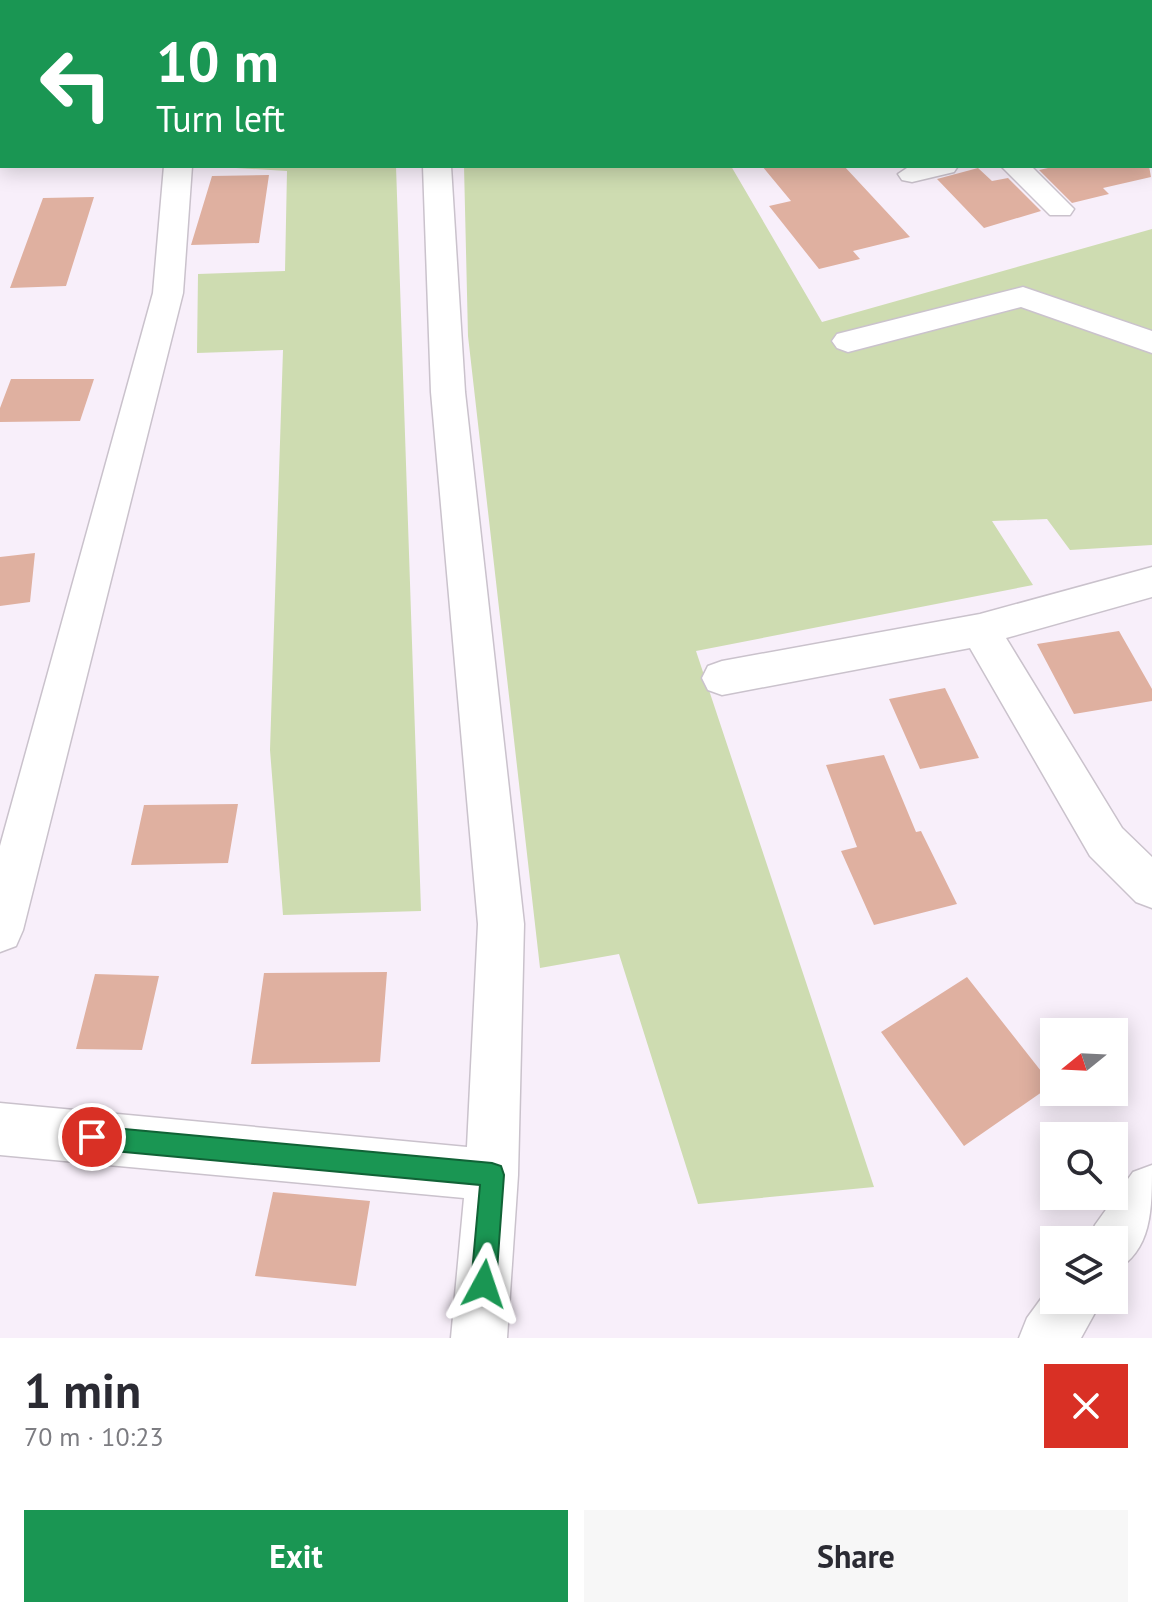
<!DOCTYPE html>
<html lang="en">
<head>
<meta charset="utf-8">
<style>
  :root { --surface:#fff; --page:#f7f7f7; --text:#2b2b33; --muted:#7c7c81; --accent:#1a9653 }
  body { margin:0; font-family:"PT Sans",sans-serif; background:var(--page); color:var(--text); height:100vh; display:flex; flex-direction:column; font-size:30px; white-space:nowrap }
  * { box-sizing:border-box; margin:0 }
  p { font-size:26px; color:var(--muted) }
  .icon { flex:none; width:44px; height:44px; fill:none; stroke:currentColor; stroke-width:2; stroke-linecap:round; stroke-linejoin:round }
  .map { position:relative; height:1338px; overflow:hidden }
  .drawer { display:flex; flex-direction:column; background:var(--surface); flex:1 }
  .drawer>* { flex:none }
  .hud { position:absolute; left:0px; top:0px; width:1152px; height:168px; box-shadow:0 4px 20px #0003; background:#1a9653; color:#fff; overflow:hidden }
  .needle { width:52px; rotate:252deg }
  .buttons { position:absolute; left:1040px; top:1018px; display:grid; gap:16px }
  .buttons a { display:grid; place-items:center; width:88px; height:88px; border-radius:0px; background:var(--surface); box-shadow:0 4px 20px #0003; font-size:40px }
  .pin { position:absolute; display:grid; place-items:center; width:68px; height:68px; color:#fff; margin:-34px; border:4px solid #fff; border-radius:50%; box-shadow:0 2px 8px #0007 }
  .me { position:absolute; width:88px; margin:-44px; rotate:5deg; stroke-linejoin:round; filter:drop-shadow(0 0 6px #0008) }
  .turn { display:flex; align-items:center; gap:28px; height:168px; padding:0 24px; font-size:36px }
  .turn .icon { width:104px; height:104px; stroke-width:2.5 }
  .turn b { display:block; font-size:56px; line-height:68px }
  .round { display:grid; place-items:center; flex:none; width:84px; height:84px; border-radius:0px; background:var(--page) }
  .summary { display:flex; align-items:center; justify-content:space-between; height:136px; padding:0 24px }
  h1 { font-size:48px; font-weight:800; line-height:60px }
  .action { display:flex; gap:16px; margin-top:auto; padding:16px 24px }
  .action a { flex:1; height:92px; border-radius:0px; background:var(--accent); color:#fff; font-size:32px; font-weight:800; line-height:92px; text-align:center }
  .action a+a { background:var(--page); color:var(--text) }
  .map>svg:first-child { display:block }
  .green { fill:#cedcb1 }
  .building { fill:#dfb0a0 }
  .lines { fill:none; stroke-linecap:round; stroke-linejoin:round }
  .service-casing { stroke:#cac2cc; stroke-width:3 }
  .minor-casing { stroke:#cac2cc; stroke-width:3 }
  .tertiary-casing { stroke:#cac2cc; stroke-width:3 }
  .service { fill:#fff; fill-rule:evenodd }
  .minor { fill:#fff; fill-rule:evenodd }
  .tertiary { fill:#fff; fill-rule:evenodd }
  .route { fill:#1a9653; stroke:#116236; stroke-width:2 }
</style>
</head>
<body>
<div class="map">
<svg width="1152" height="1338" viewBox="0 0 1152 1338">
  <rect width="100%" height="100%" fill="#f8effa"/>
  <path class="green" d="M465,0H966L967,2H465Z
    M204,166H396L421,911L283,915L270,750L283,350L197,353L198,274L285,271L287,171Z
    M464,166H731L822,322L1152,229V545L1070,550L1047,519L992,521L1033,585L696,651L874,1187L698,1204L619,954L540,968L468,336Z"/>
  <path class="building" d="M762,166H844L910,237L853,251L860,259L819,269L769,206L791,201Z
    M1057,166H1149L1151,177L1103,188L1109,194L1072,203L1039,170Z
    M978,168L992,181L1008,178L1041,211L984,228L937,179Z
    M269,175L259,243L191,245L212,176Z
    M94,197L66,286L10,288L43,198Z
    M11,379H94L80,421L0,422V408Z
    M35,553L30,602L0,606V557Z
    M1119,631L1152,689V701L1074,714L1037,644Z
    M945,688L979,758L920,769L889,699Z
    M884,755L916,832L921,831L957,904L874,925L841,851L857,847L826,765Z
    M238,804L228,863L131,865L144,805Z
    M387,972L380,1062L251,1064L264,973Z
    M95,974L159,976L142,1050L76,1049Z
    M967,977L1052,1085L964,1146L881,1032Z
    M273,1192L370,1201L356,1286L255,1276Z"/>
  <g class="lines">
    <defs>
      <path id="service" d="M1150,112L1152,113V121L1150,120Z"/>
      <path id="minor" d="M48,0H72V2H48Z
        M423,0H447V2H423Z
        M0,124H2L0,143Z
        M164,166H192L183,293L23,930L16,946L0,952V846L153,293Z
        M423,166H451L465,392L524,924L518,1175L507,1338H451L464,1198L0,1155V1103L467,1147L478,924L431,392Z
        M910,166H958L954,172L912,182L902,180L898,174Z
        M1001,166H1031L1074,209L1070,215H1050Z
        M1023,287L1152,331V353L1021,307L848,352L837,348L832,341L837,334Z
        M1152,567V597L1006,638L1122,828L1152,857V908L1136,902L1090,856L970,648L722,695L708,690L702,678L708,666L722,661L980,614Z
        M1152,1165C1152,1210 1152,1251 1114,1271V1240H1089L1095,1225L1133,1172Z
        M1054,1281V1300H1102L1081,1338H1019L1027,1318Z"/>
      <path id="tertiary" d="M1045,0H1073L1074,2H1046Z
        M1150,45H1152V63H1150Z"/>
    </defs>
    <use href="#service" class="service-casing"/>
    <use href="#minor" class="minor-casing"/>
    <use href="#tertiary" class="tertiary-casing"/>
    <use href="#service" class="service"/>
    <use href="#minor" class="minor"/>
    <use href="#tertiary" class="tertiary"/>
  </g>
  <path class="route" d="M92,1126L492,1163L501,1166L504,1175L496,1284L492,1292L484,1296L475,1292L471,1284L480,1185L92,1149L84,1145L81,1137L84,1129Z"/>
</svg>
<div class="buttons">
<a><svg class="needle" viewBox="-14 -14 28 28"><path d="M0-13l5 13h-10z" fill="#e53935"/><path d="M0 13l5-13h-10z" fill="#7c7c81"/></svg></a>
<a><svg class="icon" aria-label="search" viewBox="0 0 24 24"><circle cx="10" cy="10" r="6"/><path d="M15 15l6 6"/></svg></a>
<a><svg class="icon" aria-label="layers" viewBox="0 0 24 24"><path d="M12 4l9 5-9 5-9-5zM3 14l9 5 9-5"/></svg></a>
</div>
<div class="pin" style="left:92px;top:1137px;background:#d93025"><svg class="icon" aria-label="arrive" viewBox="0 0 24 24"><path d="M6 21V4h12l-3 4 3 4H6"/></svg></div>
<svg class="me" style="left:484px;top:1284px" viewBox="-20 -20 40 40"><path d="M0-17L14 15 0 8-14 15z" fill="#1a9653" stroke="#fff" stroke-width="4"/></svg>
<div class="hud">
<div class="turn"><svg class="icon" aria-label="left" viewBox="0 0 24 24"><path d="M17 20v-9H6M10 6l-5 5 5 5"/></svg><div><b>10 m</b>Turn left</div></div>
</div>
</div>
<section class="drawer">
<div class="summary"><div><h1>1 min</h1><p>70 m · 10:23</p></div><a class="round" style="background:#d93025;color:#fff"><svg class="icon" aria-label="close" viewBox="0 0 24 24"><path d="M6 6l12 12M18 6L6 18"/></svg></a></div>
<div class="action"><a>Exit</a><a>Share</a></div>
</section>
</body>
</html>
